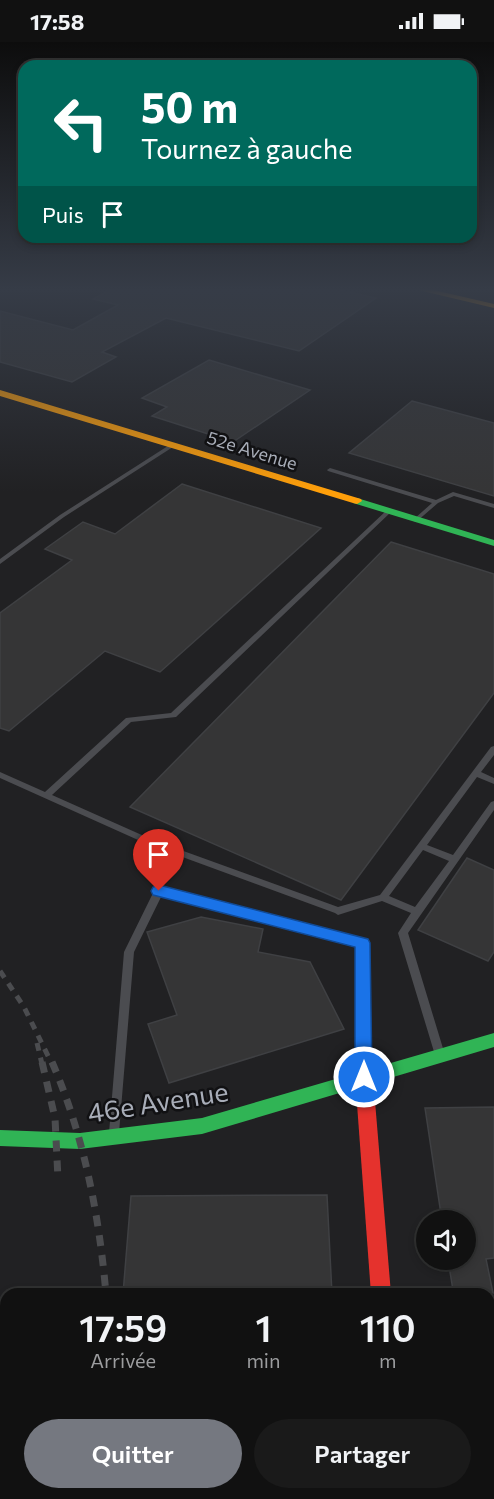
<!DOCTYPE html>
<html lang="fr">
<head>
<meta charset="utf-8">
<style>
  :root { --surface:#111; --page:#1a1a1a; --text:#f1f3f6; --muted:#9c9d9f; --line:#303131; --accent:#757880 }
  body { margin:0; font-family:Commissioner,sans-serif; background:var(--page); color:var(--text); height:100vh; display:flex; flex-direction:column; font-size:22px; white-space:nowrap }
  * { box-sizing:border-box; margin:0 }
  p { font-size:20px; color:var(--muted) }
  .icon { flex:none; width:33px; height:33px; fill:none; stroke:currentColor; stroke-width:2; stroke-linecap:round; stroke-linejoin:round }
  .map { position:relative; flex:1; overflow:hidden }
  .panel { position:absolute; left:0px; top:1246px; width:495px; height:212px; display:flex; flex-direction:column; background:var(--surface); border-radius:18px 18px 0 0; box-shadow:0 3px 9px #0003,0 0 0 2px var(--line) }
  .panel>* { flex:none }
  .banner { position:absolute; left:18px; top:18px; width:459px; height:183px; border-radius:18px; box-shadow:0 3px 9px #0003,0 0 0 2px var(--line); background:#00695c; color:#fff; overflow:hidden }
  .buttons { position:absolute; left:416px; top:1168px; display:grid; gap:12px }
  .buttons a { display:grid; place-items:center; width:60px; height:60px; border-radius:50%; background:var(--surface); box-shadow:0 3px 9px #0003,0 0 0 2px var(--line); font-size:30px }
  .pin { position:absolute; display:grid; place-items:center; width:51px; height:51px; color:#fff; margin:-62px -26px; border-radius:50% 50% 50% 0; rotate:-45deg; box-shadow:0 0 6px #0007 }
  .pin .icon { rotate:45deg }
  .me { position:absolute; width:66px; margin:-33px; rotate:0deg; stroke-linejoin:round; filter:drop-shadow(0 0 4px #0008) }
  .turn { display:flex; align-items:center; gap:21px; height:126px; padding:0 24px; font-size:27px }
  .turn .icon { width:78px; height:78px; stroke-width:2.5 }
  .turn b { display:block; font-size:42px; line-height:51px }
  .then { display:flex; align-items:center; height:57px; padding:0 24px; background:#0003; gap:12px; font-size:22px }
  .eta { display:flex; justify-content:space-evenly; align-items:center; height:102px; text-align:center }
  .eta b { font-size:36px; font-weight:600; line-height:42px }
  .button { display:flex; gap:12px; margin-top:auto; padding:12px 24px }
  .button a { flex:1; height:69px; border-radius:36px; background:var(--accent); color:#fff; font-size:24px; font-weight:600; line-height:69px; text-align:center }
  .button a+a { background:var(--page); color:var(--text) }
  .status { display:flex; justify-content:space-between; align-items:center; height:42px; padding:0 30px; background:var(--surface); direction:ltr }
  .status svg { height:16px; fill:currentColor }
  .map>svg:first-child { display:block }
  .built { fill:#212123; fill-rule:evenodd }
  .building { fill:#353536; stroke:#3f4043; stroke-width:1.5 }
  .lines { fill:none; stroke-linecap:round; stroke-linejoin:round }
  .lane { fill:#4b4c50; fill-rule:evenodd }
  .street { fill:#4b4c50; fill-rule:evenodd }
  .fast { fill:#30b455; fill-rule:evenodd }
  .slow { fill:#ff9f0a; fill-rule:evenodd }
  .jam { fill:#e5322d; fill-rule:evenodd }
  .rail-far1 { stroke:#4b4c4f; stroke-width:5; stroke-dasharray:8 7; stroke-linecap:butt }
  .rail { stroke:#4b4c4f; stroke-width:7; stroke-dasharray:11 9; stroke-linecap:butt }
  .route { fill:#1a73e8; stroke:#114b97; stroke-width:1.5 }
  .labels { text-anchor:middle; stroke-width:5; stroke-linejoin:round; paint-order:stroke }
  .far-street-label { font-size:18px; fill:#a8adb8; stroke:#111113 }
  .near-street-label { font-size:27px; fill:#a8adb8; stroke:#111113 }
</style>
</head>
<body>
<div class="status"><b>17:58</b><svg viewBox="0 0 49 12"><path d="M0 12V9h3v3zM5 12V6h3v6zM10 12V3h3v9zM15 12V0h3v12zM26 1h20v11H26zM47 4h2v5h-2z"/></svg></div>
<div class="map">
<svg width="494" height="1457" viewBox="0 0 494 1457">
  <rect width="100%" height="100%" fill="#171717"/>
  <path class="built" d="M0,246H494V1457H0ZM426,1179H465V1218H426ZM6,1252H489V1452H6Z"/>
  <path class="building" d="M114,246H332L376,256L299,309L166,276L102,310L116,315L72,340L0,320V269L73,288L118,263L93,257Z
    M209,318L310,348L233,400L152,374L167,365L142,356Z
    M412,359L494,381V454L349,411Z
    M182,442L321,486L160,630L105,609L9,689L0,686V571L72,518L45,507L83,480L115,492Z
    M391,500L494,532V651L341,858L130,765Z
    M467,816L494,828V910L488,919L418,888Z
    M201,875L263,887L258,910L310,920L344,987L169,1041L148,982L177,973L147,890Z
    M494,1065V1216L486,1217L493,1251L453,1248L448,1218H465V1179H442L425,1066Z
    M327,1153L332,1252H123L131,1154Z"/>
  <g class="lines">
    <path class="lane" d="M171,402L176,403L64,475L0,522V517L60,473Z
      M330,426L436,458L453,450L494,462V466L454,454L438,461L416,480L414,479V477L432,461L328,429L327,428Z
      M389,467L392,469L391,470L176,675L131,680L52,753L153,798L338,865L380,853L491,705L494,704V713L481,730L494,736V742L477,735L427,803L453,813L491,760L494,759V768L408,891L445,1013L444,1016L440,1017L436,1016L435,1013L398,891L411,871L382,859L338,873L335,871L147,802L0,736V730L45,750L126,676L171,671L387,468ZM423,808L449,819L415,865L389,854Z
      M159,846L366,898L368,901L369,1035L368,1038L364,1040L360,1038L359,1035L358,903L162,853L134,910L119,1091L118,1094L114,1096L110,1094L109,1091L124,910L154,849L156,847Z
      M489,1255H494V1267H489Z"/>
    <path class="street" d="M386,1452H414L415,1457H387Z"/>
    <path class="fast" d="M357,456L494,498V504L353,461V457Z
      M494,991V1005L202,1092L80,1107L0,1104V1088L80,1091L202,1076Z"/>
    <path class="slow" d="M410,246H425L494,262V266Z
      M0,348L361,457L362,459L357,462L353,461L0,354Z"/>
    <path class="jam" d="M364,1028L370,1030L373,1035L391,1252H371L355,1035L358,1030Z"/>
    <path class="rail-far1" d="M0,929L24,965L52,1022
      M37,1001L42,1022"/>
    <path class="rail" d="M42,1020L55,1076L58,1137
      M52,1020C84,1094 99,1172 106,1252
      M91,1452V1457"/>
  </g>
  <linearGradient id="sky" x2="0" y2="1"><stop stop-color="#0d0d0d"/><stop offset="0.55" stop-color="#363c47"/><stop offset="1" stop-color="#363c47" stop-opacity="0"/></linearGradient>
  <rect width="494" height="450" fill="url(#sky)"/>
  <path class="route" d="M159,843L368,897L370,901L372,1035L370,1041L364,1043L358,1041L355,1035V905L153,853L151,849L153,845Z"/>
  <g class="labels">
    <g class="far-street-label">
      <text transform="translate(252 409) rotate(17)" y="6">52e Avenue</text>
    </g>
    <g class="near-street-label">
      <text transform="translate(158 1061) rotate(-9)" y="9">46e Avenue</text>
    </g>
  </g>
</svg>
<div class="buttons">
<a><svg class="icon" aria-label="sound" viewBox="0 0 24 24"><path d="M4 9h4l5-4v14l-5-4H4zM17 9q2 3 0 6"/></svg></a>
</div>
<div class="pin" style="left:159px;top:849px;background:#d93025"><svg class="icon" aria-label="arrive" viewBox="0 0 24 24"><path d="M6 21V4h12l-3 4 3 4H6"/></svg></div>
<svg class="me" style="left:364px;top:1035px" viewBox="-20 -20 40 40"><circle r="17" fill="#1a73e8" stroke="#fff" stroke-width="3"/><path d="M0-11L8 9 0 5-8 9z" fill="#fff"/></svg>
<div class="banner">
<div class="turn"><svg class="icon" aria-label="left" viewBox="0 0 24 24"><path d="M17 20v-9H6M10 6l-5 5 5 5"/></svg><div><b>50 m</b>Tournez à gauche</div></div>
<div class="then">Puis<svg class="icon" aria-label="arrive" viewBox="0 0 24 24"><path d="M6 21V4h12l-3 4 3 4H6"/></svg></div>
</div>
<section class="panel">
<div class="eta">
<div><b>17:59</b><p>Arrivée</p></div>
<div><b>1</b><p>min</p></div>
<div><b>110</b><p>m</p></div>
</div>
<div class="button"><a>Quitter</a><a>Partager</a></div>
</section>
</div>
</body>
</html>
